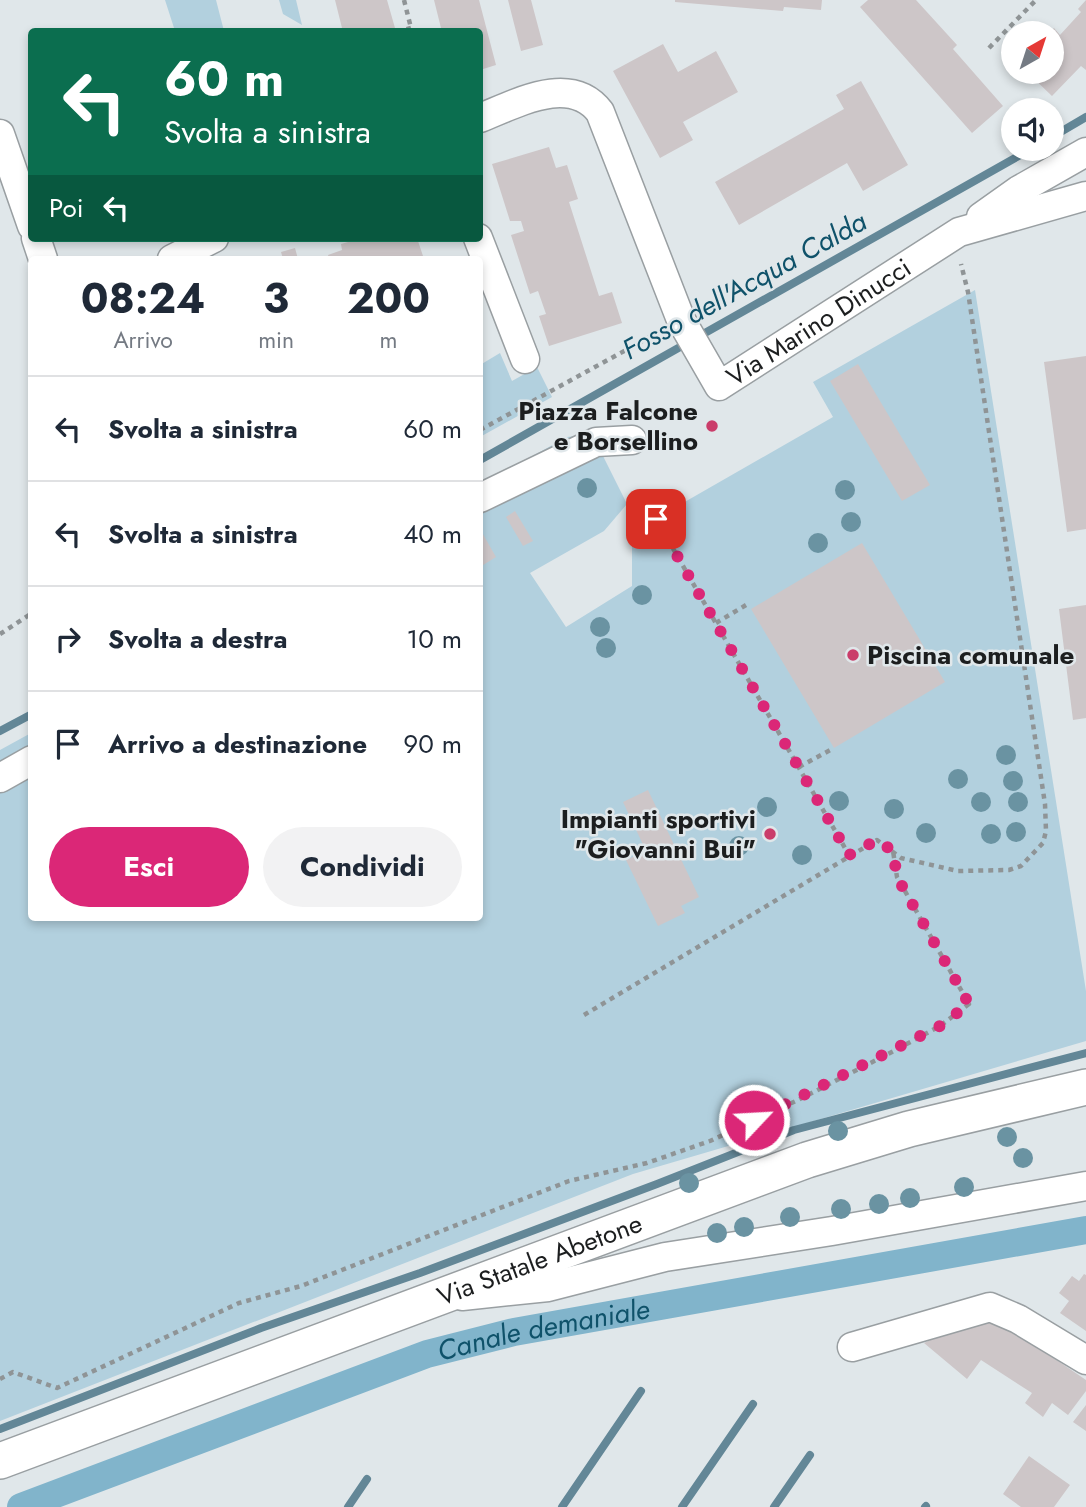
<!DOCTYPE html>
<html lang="it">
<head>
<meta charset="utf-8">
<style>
  :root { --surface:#fff; --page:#f2f2f3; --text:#1f2937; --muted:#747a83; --line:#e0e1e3; --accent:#db2777 }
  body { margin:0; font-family:Jost,sans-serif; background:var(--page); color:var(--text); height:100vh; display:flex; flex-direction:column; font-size:26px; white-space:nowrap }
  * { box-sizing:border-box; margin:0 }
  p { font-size:23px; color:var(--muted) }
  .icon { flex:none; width:38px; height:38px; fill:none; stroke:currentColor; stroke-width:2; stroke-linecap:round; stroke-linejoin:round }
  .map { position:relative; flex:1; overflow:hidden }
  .panel { position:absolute; left:28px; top:256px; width:455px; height:665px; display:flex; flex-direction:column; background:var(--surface); border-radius:7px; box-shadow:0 4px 10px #0003 }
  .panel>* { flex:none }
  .top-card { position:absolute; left:28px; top:28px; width:455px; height:214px; border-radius:7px; box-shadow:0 4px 10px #0003; background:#0b6e4f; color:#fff; overflow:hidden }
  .needle { width:46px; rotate:39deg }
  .buttons { position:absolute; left:1001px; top:21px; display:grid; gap:14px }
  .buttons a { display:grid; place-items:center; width:63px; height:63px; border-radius:50%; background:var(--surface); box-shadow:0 4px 10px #0003; font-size:35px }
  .pin { position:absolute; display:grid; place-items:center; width:60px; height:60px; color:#fff; margin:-30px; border-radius:14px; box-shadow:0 4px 10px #0006 }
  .me { position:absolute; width:77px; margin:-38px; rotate:65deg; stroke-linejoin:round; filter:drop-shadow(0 0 5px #0008) }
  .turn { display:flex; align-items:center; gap:24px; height:147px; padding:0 21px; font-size:32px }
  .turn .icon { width:91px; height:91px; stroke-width:2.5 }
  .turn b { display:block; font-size:49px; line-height:60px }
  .then { display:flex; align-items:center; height:66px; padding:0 21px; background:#0003; gap:14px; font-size:26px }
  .eta { display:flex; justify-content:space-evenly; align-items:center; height:119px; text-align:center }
  .eta b { font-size:42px; font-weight:700; line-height:49px }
  .primary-button { display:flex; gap:14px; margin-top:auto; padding:14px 21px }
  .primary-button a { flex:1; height:80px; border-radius:42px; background:var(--accent); color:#fff; font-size:28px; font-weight:700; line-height:80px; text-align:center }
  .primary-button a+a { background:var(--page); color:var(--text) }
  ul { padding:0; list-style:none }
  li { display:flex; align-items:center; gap:21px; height:105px; padding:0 21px; border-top:2px solid var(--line) }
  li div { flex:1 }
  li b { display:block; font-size:26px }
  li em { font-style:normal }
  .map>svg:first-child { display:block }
  .green { fill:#b2d0de }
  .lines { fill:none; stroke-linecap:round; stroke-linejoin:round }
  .stream { stroke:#638797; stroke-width:8 }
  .canal { stroke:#81b4cb; stroke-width:28 }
  .building { fill:#cdc6c8 }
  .minor-casing { stroke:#999fa2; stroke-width:31 }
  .major-casing { stroke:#999fa2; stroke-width:38 }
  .path { stroke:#8f9496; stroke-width:4.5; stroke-dasharray:5 5; stroke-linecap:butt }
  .minor { stroke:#fff; stroke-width:28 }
  .major { stroke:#fff; stroke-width:35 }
  .tree { fill:#6a93a2 }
  .route { stroke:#db2777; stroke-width:12; stroke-dasharray:0 21.6 }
  .poi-dot { fill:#ca3d6a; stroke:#e0e7ea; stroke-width:2.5 }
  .labels { text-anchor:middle; stroke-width:5; stroke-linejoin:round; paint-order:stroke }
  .street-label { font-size:26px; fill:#1c1e1f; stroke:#e0e7ea }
  .poi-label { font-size:26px; font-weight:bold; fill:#1c1e1f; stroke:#e0e7ea; text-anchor:end }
  .water-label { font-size:28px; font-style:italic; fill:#0f526a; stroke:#e0e7ea }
</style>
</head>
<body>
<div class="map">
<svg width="1086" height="1507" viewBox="0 0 1086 1507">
  <rect width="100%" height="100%" fill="#e0e7ea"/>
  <path class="green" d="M165,0H216L224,31H175Z
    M279,0H296L302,25L283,14Z
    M975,290L1086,991V1041L633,1174L0,1421V750L31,733L32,917H480V485L567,437L592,434L627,504L604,531L530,573L566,627L632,586V544L648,523L833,417L813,382Z
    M500,353L512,381L537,367L552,397L480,437V365Z"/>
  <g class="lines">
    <path class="stream" d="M1052,137L1086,117
      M480,460L1031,149
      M0,731L32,714
      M0,1429L261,1328L420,1273L657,1184L794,1130L1086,1053
      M348,1507L367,1479
      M562,1507L641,1391
      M682,1507L753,1404
      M774,1507L810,1455
      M925,1507L926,1506"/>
    <path class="canal" id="s1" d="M21,1507L427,1354L514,1332L1086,1230"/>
  </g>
  <path class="building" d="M335,0H387L395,28L381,32H343Z
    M434,0H479L496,65L480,70V32H442Z
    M508,0H531L543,45L521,51Z
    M675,0H822L821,10L784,7L783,11L675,2Z
    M868,0H916L957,45L953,49L1003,106L972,133L860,7Z
    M1086,0V70L1081,66L1052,96L1027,72H1052V33H1049L1054,28L1060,35L1081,12L1078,9Z
    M663,44L678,72L716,51L738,92L683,122L693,140L660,158L613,71Z
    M861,81L908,165L863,191L847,163L739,225L715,182L844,109L836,95Z
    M549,147L556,168L567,165L578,199L569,202L599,296L612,292L622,323L549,346L539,316L546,314L538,291L530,294L511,235L524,231L521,221H510L492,164Z
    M362,238H417L423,256L414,259H329L328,255L342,250L341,244Z
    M295,248L298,259H283L281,252Z
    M1086,356V529L1067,532L1044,362Z
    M858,364L930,485L902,501L830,381Z
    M515,511L533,541L523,546L506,517Z
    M480,529L496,557L480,567Z
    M862,543L945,682L834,748L751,609Z
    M1086,605V718L1073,720L1059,609Z
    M648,790L699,897L681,906L685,913L658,926L626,860L646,851L623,802Z
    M1084,1274L1086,1275V1331L1060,1313L1069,1301L1059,1293L1072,1276L1079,1281Z
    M980,1316L1005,1325L1086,1380V1391L1068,1415L1052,1403L1043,1417L1025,1403L1032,1393L981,1360L967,1379L924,1343Z
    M1086,1405V1431L1073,1422Z
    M1029,1456L1070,1485L1054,1507H1021L1003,1494Z"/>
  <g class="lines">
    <defs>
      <g id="minor">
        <path id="s2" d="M480,118C516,104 570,73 600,112L681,320L719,386L959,232L1086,196"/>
        <path d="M0,134L32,226"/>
        <path d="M981,217L1019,190L1086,152"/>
        <path d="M36,238L43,259"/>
        <path d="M478,238L525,359"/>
        <path d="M172,259L214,238"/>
        <path d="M480,498L596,442L632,440"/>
        <path d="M0,778L32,760"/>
        <path d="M462,1296L548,1287L665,1257L832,1231L1086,1186"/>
        <path d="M852,1347L990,1307L1018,1319L1086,1360"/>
      </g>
      <g id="major">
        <path id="s3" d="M0,1461L807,1160L909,1129L1086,1087"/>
      </g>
    </defs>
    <use href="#minor" class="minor-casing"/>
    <use href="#major" class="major-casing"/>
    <path class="path" d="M404,0L412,32
      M397,32L411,28
      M989,48L1036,0
      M480,430L657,333
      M648,505L849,855
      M716,623L746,605
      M0,634L32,613
      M799,767L834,748
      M584,1015L877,840L901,858L958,871L1009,870L1021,866L1043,843L1046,831L1045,804L968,292L961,264
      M0,1379L13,1372L57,1388L239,1303L301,1286L569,1181L647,1163L710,1141L798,1100L888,1054L940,1026L969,1004L897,877L893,851"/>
    <use href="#minor" class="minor"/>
    <use href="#major" class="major"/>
  </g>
  <g class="tree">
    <circle cx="587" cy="488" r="10"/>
    <circle cx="845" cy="490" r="10"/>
    <circle cx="851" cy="522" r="10"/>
    <circle cx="818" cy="543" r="10"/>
    <circle cx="642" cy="595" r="10"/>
    <circle cx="600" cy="627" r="10"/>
    <circle cx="606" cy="648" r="10"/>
    <circle cx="1006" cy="755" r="10"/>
    <circle cx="958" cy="779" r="10"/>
    <circle cx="1013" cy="781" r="10"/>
    <circle cx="839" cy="801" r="10"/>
    <circle cx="981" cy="802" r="10"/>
    <circle cx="1018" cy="802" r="10"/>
    <circle cx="767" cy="807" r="10"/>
    <circle cx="894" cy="809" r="10"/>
    <circle cx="1016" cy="832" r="10"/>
    <circle cx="926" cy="833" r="10"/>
    <circle cx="991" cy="834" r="10"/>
    <circle cx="739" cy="846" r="10"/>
    <circle cx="802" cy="855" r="10"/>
    <circle cx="838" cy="1131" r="10"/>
    <circle cx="1007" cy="1137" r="10"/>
    <circle cx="1023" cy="1158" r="10"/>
    <circle cx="689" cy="1183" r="10"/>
    <circle cx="964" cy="1187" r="10"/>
    <circle cx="910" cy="1198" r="10"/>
    <circle cx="879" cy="1204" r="10"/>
    <circle cx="841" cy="1209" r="10"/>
    <circle cx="790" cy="1217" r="10"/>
    <circle cx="744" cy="1227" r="10"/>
    <circle cx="717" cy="1233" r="10"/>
  </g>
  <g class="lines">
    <path class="route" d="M656,519L849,855L877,840L893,851L897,877L969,1004L940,1026L754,1120"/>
  </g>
  <g class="poi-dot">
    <circle cx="712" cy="426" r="7"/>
    <circle cx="853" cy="655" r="7"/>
    <circle cx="770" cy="834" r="7"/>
  </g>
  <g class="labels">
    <g class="street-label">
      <text dy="9" stroke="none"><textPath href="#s2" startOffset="548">Via Marino Dinucci</textPath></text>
      <text dy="9" stroke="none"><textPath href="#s3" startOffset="576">Via Statale Abetone</textPath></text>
    </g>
    <g class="poi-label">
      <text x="698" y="420">Piazza Falcone<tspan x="698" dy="30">e Borsellino</tspan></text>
      <text x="867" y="664" text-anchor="start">Piscina comunale</text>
      <text x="756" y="828">Impianti sportivi<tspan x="756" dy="30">"Giovanni Bui"</tspan></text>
    </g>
    <g class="water-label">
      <text transform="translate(744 285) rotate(-29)" y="10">Fosso dell'Acqua Calda</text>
      <text dy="10" stroke="none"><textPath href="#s1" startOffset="553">Canale demaniale</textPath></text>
    </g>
  </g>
</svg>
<div class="buttons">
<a><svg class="needle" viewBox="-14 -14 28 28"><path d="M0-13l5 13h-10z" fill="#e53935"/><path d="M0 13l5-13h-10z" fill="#747a83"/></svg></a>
<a><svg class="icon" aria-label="sound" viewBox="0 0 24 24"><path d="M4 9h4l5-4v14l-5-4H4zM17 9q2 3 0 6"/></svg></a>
</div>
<div class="pin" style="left:656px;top:519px;background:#d93025"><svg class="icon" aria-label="arrive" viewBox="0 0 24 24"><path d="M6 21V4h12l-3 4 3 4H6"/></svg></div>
<svg class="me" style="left:754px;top:1120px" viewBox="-20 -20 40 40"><circle r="17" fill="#db2777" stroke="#fff" stroke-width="3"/><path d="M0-11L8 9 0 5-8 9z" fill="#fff"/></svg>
<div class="top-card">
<div class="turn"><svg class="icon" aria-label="left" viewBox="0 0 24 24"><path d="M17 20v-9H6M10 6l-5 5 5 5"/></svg><div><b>60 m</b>Svolta a sinistra</div></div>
<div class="then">Poi<svg class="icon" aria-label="left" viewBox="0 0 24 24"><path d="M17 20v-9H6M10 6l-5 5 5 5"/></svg></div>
</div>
<section class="panel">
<div class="eta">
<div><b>08:24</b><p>Arrivo</p></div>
<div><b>3</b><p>min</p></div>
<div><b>200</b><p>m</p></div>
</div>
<ul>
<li><svg class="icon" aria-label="left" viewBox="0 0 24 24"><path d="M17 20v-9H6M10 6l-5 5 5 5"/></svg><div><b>Svolta a sinistra</b></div><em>60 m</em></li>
<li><svg class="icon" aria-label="left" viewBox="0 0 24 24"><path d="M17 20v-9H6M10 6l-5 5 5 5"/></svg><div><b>Svolta a sinistra</b></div><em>40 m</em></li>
<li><svg class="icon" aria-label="right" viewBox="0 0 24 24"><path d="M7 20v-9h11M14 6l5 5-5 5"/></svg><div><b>Svolta a destra</b></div><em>10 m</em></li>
<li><svg class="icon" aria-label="arrive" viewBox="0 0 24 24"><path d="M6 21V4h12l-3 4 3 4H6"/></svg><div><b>Arrivo a destinazione</b></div><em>90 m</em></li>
</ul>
<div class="primary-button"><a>Esci</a><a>Condividi</a></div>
</section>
</div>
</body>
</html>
